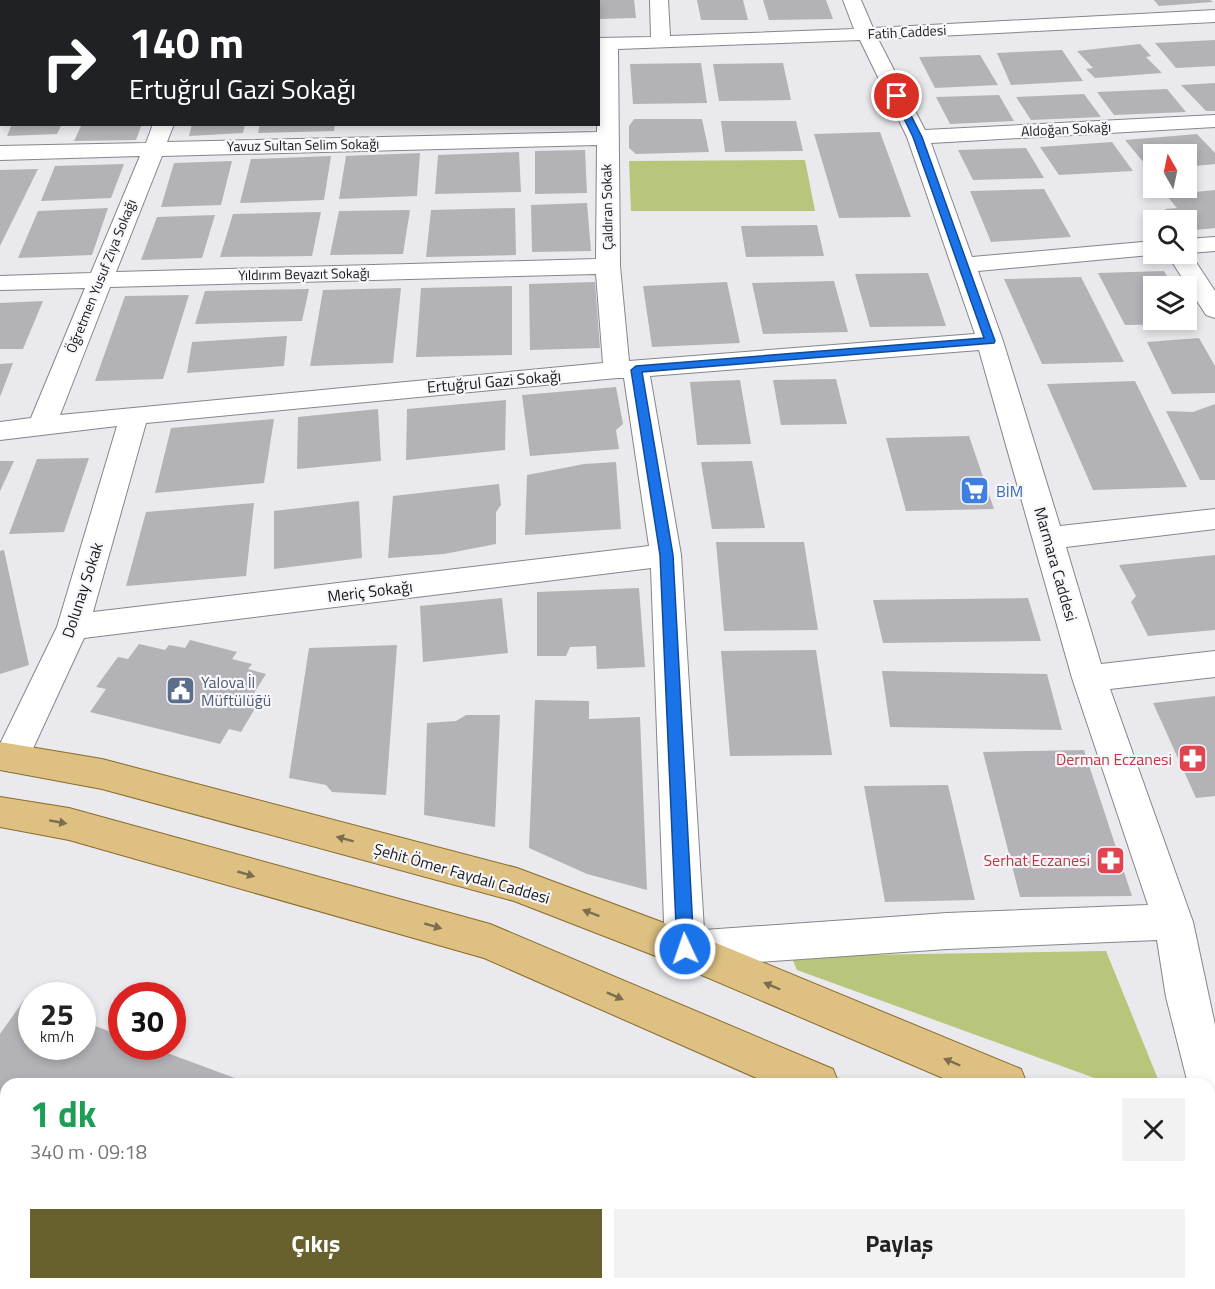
<!DOCTYPE html>
<html lang="tr">
<head>
<meta charset="utf-8">
<style>
  :root { --surface:#fff; --page:#f2f2f2; --text:#222; --muted:#767676; --accent:#68612d }
  body { margin:0; font-family:"Titillium Web",sans-serif; background:var(--page); color:var(--text); height:100vh; display:flex; flex-direction:column; font-size:22px; white-space:nowrap }
  * { box-sizing:border-box; margin:0 }
  p { font-size:20px; color:var(--muted) }
  .icon { flex:none; width:33px; height:33px; fill:none; stroke:currentColor; stroke-width:2; stroke-linecap:round; stroke-linejoin:round }
  .map { position:relative; flex:1; overflow:hidden }
  .drawer { position:absolute; left:0px; top:1078px; width:1215px; height:212px; display:flex; flex-direction:column; background:var(--surface); border-radius:18px 18px 0 0; box-shadow:0 3px 9px #0003 }
  .drawer>* { flex:none }
  .banner { position:absolute; left:0px; top:0px; width:600px; height:126px; box-shadow:0 3px 9px #0003; background:#202124; color:#fff; overflow:hidden }
  .needle { width:39px; rotate:351deg }
  .buttons { position:absolute; left:1143px; top:144px; display:grid; gap:12px }
  .buttons a { display:grid; place-items:center; width:54px; height:54px; border-radius:0px; background:var(--surface); box-shadow:0 3px 9px #0003; font-size:30px }
  .speed { position:absolute; left:18px; top:982px; display:flex; gap:12px; font-size:30px; font-weight:700; text-align:center }
  .speed>* { display:grid; place-content:center; width:78px; height:78px; border-radius:50%; background:var(--surface); box-shadow:0 3px 9px #0003; line-height:1 }
  .speed small { font-size:15px; font-weight:400 }
  .speed .limit { border:9px solid #d22; background:#fff; color:#111 }
  .pin { position:absolute; display:grid; place-items:center; width:51px; height:51px; color:#fff; margin:-26px; border:3px solid #fff; border-radius:50%; box-shadow:0 2px 6px #0007 }
  .me { position:absolute; width:66px; margin:-33px; rotate:357deg; stroke-linejoin:round; filter:drop-shadow(0 0 4px #0008) }
  .turn { display:flex; align-items:center; gap:21px; height:126px; padding:0 30px; font-size:27px }
  .turn .icon { width:78px; height:78px; stroke-width:2.5 }
  .turn b { display:block; font-size:42px; line-height:51px }
  .round { display:grid; place-items:center; flex:none; width:63px; height:63px; border-radius:0px; background:var(--page) }
  .headline { display:flex; align-items:center; justify-content:space-between; height:102px; padding:0 30px }
  h1 { font-size:36px; font-weight:700; line-height:45px; color:#1e9e55 }
  .button { display:flex; gap:12px; margin-top:auto; padding:12px 30px }
  .button a { flex:1; height:69px; border-radius:0px; background:var(--accent); color:#fff; font-size:24px; font-weight:700; line-height:69px; text-align:center }
  .button a+a { background:var(--page); color:var(--text) }
  .map>svg:first-child { display:block }
  .green { fill:#b7c67a }
  .building { fill:#b3b3b7 }
  .lines { fill:none; stroke-linecap:round; stroke-linejoin:round }
  .minor-casing { stroke:#86868a; stroke-width:2 }
  .major-casing { stroke:#8a6b28; stroke-width:2 }
  .minor { fill:#fff; fill-rule:evenodd }
  .major { fill:#ddc082; fill-rule:evenodd }
  .oneway { fill:#7c6d4f }
  .route { fill:#1a73e8; stroke:#114b97; stroke-width:1.5 }
  .labels { text-anchor:middle; stroke-width:4.5; stroke-linejoin:round; paint-order:stroke }
  .far-street-label { font-size:14px; fill:#1a1a1c; stroke:#f7f6fb }
  .street-label { font-size:16px; fill:#1a1a1c; stroke:#f7f6fb }
  .shop-label { font-size:16px; fill:#366cbe; stroke:#f7f6fb; text-anchor:start }
  .service-label { font-size:16px; fill:#4e5e75; stroke:#f7f6fb; text-anchor:start }
  .health-label { font-size:16px; fill:#be3a42; stroke:#f7f6fb; text-anchor:end }
</style>
</head>
<body>
<div class="map">
<svg width="1215" height="1289" viewBox="0 0 1215 1289">
  <rect width="100%" height="100%" fill="#e9e9ee"/>
  <path class="green" d="M805,160L815,211H631L629,161Z
    M1106,951L1160,1084H1111L797,970L791,956Z"/>
  <path class="building" d="M598,0H634L636,18L598,19Z
    M697,0H743L748,20H701Z
    M763,0H826L833,19L769,20Z
    M1154,0H1210L1213,2L1159,6Z
    M1215,40V66L1176,68L1155,43Z
    M1140,44L1151,56L1146,57L1162,73L1095,78L1086,69L1093,68L1077,51Z
    M1062,50L1083,81L1011,85L997,53Z
    M980,55L998,85L935,88L919,57Z
    M701,63L707,103L633,104L630,64Z
    M783,63L791,100L719,101L713,64Z
    M1215,83V111H1206L1181,85Z
    M1167,89L1186,112L1114,115L1097,92Z
    M1084,94L1101,117L1031,120L1016,97Z
    M999,95L1014,121L950,124L936,97Z
    M634,119H702L709,152L636,154L629,148V126Z
    M721,121H796L803,151L725,152Z
    M12,124H62L57,134L7,136Z
    M82,124H142L136,140L74,141Z
    M192,124H245L243,133L189,136Z
    M260,124H335L334,131L258,133Z
    M880,132L911,217L839,218L814,134Z
    M1197,134L1215,153V164L1186,167V154H1154V169L1150,170L1125,140Z
    M1112,142L1133,171L1059,175L1040,147Z
    M1026,148L1044,178L973,180L958,150Z
    M585,150L587,193L535,194V151Z
    M519,152L521,192L435,194L438,155Z
    M420,153L417,196L339,199L346,156Z
    M331,156L324,200L240,203L251,159Z
    M232,161L221,205L161,207L174,163Z
    M124,164L111,198L41,201L55,166Z
    M38,169L0,246V170Z
    M1044,189L1071,237L991,242L970,191Z
    M1215,190V228L1186,231V220H1176L1165,209L1177,208L1166,195Z
    M587,203L591,251L532,252L531,205Z
    M108,208L92,255L18,258L38,211Z
    M515,208L516,255L426,257L431,210Z
    M410,210L403,254L330,255L339,211Z
    M321,212L312,256L220,257L233,214Z
    M215,215L202,258L141,260L157,217Z
    M817,225L824,256L746,257L741,226Z
    M1164,271L1173,286H1154V320H1186V310L1195,324L1125,325L1098,273Z
    M928,273L946,326L870,327L855,274Z
    M1081,277L1124,362L1042,364L1004,279Z
    M834,281L848,332L763,334L752,283Z
    M595,282L600,348L530,350L529,284Z
    M727,282L740,343L652,347L643,286Z
    M512,286V355L416,357L421,288Z
    M401,288L393,363L310,366L323,290Z
    M309,289L302,321L195,324L205,291Z
    M189,295L163,379L95,381L125,296Z
    M43,301L23,349H0V303Z
    M287,336L284,366L187,373L192,342Z
    M1199,338L1215,366V393L1172,394L1147,342Z
    M13,363L0,397V364Z
    M836,379L847,424L781,425L773,380Z
    M740,380L751,444L697,445L690,382Z
    M1135,381L1187,487L1093,490L1047,384Z
    M616,387L623,424L616,430L619,449L530,456L522,395Z
    M506,400L505,450L406,460L407,409Z
    M1215,404V480H1200L1166,411L1193,412Z
    M378,409L381,461L297,469L298,417Z
    M274,419L264,483L155,493L171,428Z
    M969,436L994,509L906,511L886,438Z
    M89,458L64,532L9,534L37,459Z
    M0,461H14L0,491Z
    M752,461L765,528L712,529L701,462Z
    M616,462L621,529L525,535L527,475L584,464Z
    M499,484L501,505L496,512V544L444,554L388,558L393,496Z
    M359,501L362,558L274,569V511Z
    M254,503L246,576L126,586L146,512Z
    M716,542H804L818,630L724,631Z
    M4,550L29,665L0,674V551Z
    M1215,555V630L1148,636L1131,602L1136,596L1119,565Z
    M639,588L645,667L597,669L596,646L570,647L566,656H537V592Z
    M502,598L508,653L423,662L420,606Z
    M1028,598L1041,641L883,643L873,600Z
    M190,640L237,652L232,659L252,664L248,669L266,674L254,693L263,695L241,732L229,729L220,744L90,712L106,689L96,687L118,657L128,659L139,644L165,650L169,645L185,648Z
    M397,645L386,795L332,792L326,785L289,778L309,648Z
    M816,650L832,755L730,756L721,651Z
    M882,671L1047,674L1062,730L890,727Z
    M1215,696V796L1196,798L1153,703Z
    M535,700L589,701V719L640,717L647,890L587,874L529,848Z
    M466,715H500L495,827L424,815L427,723L456,721Z
    M1084,750L1132,896L1020,897L983,752Z
    M948,785L975,900L885,902L864,786Z
    M24,1000L32,1002V1047H82V1021L122,1036V1047H151L251,1084H6V1284H785L798,1289H0V1034Z"/>
  <g class="lines">
    <defs>
      <path id="minor" d="M124,0H142L123,2Z
        M309,0H327V2H309Z
        M491,0H509V2H491Z
        M650,0H668L670,36L854,29L843,0H861L873,28L1215,10V22L878,39L925,130L1215,115V127L931,143L972,257L1154,241V254H1161L978,271L1003,341L1060,526L1215,509V529L1066,547L1101,664L1215,651V677L1110,689L1193,922L1215,1025V1128L1209,1125V1084H1188L1166,997L1157,940L947,949L685,967L671,962L665,949L651,568L84,638L24,768L11,772L0,769V744L57,627L117,426L0,440V422L31,418L85,288L0,290V276L91,273L140,156L0,160V146L146,143L153,124H174L167,142L597,132L598,38L651,37ZM860,40L907,137L975,334L629,361L620,266L618,49ZM597,145L596,259L116,272L162,156ZM596,274L603,363L60,415L110,287ZM979,350L1072,678L1148,905L947,913L704,930L681,555L650,376ZM617,378H624L649,546L93,612L146,423Z
        M0,50H2V62H0Z
        M1215,237V251L1190,253L1215,291V318L1206,315L1167,254H1186V239Z"/>
      <path id="major" d="M0,742L102,759L517,868L699,936L1021,1069L1027,1084H957L671,962L514,901L102,789L0,770Z
        M0,797L69,808L490,924L833,1069L839,1084H770L484,958L69,840L0,827Z
        M1209,1148L1215,1150V1196L1209,1193Z
        M1209,1232L1215,1234V1280L1209,1278Z"/>
    </defs>
    <use href="#minor" class="minor-casing"/>
    <use href="#major" class="major-casing"/>
    <use href="#minor" class="minor"/>
    <use href="#major" class="major"/>
  </g>
  <defs><path id="oneway-solid" d="M-6-.8H1V-3.2L6.5 0L1 3.2V.8H-6Z" transform="scale(1.5)"/></defs>
  <g class="oneway">
    <use href="#oneway-solid" transform="translate(58 822) rotate(10)"/>
    <use href="#oneway-solid" transform="translate(345 839) rotate(-165)"/>
    <use href="#oneway-solid" transform="translate(246 874) rotate(16)"/>
    <use href="#oneway-solid" transform="translate(591 913) rotate(-159)"/>
    <use href="#oneway-solid" transform="translate(433 926) rotate(16)"/>
    <use href="#oneway-solid" transform="translate(772 986) rotate(-157)"/>
    <use href="#oneway-solid" transform="translate(615 996) rotate(24)"/>
    <use href="#oneway-solid" transform="translate(952 1062) rotate(-157)"/>
  </g>
  <path class="route" d="M897,93L901,96L922,137L995,341L994,343L642,372L673,555L694,949L691,954L685,957L680,954L677,949L660,555L631,370L636,366L984,338L913,137L893,96Z"/>
  <defs>
    <symbol id="supermarket-square" viewBox="-11 -11 22 22"><rect x="-9" y="-9" width="18" height="18" rx="4" fill="#3f7fe0" stroke="#f7f6fb"/><path d="M-6-5.5h2.5l.6 2H6L4.5 2H-2.5L-4.4-4H-6ZM-1.5 3.2a1.3 1.3 0 1 0 .1 0ZM3 3.2a1.3 1.3 0 1 0 .1 0Z" fill="#fff"/></symbol>
    <symbol id="civic-square" viewBox="-11 -11 22 22"><rect x="-9" y="-9" width="18" height="18" rx="4" fill="#5c6f8a" stroke="#f7f6fb"/><path d="M-.6-6.5H3V-4.5H.6V-3L4-1V1h2V6H-6V1h2V-1L-.6-3ZM-1.2 2.5V6h2.4V2.5Z" fill="#fff"/></symbol>
    <symbol id="pharmacy-square" viewBox="-11 -11 22 22"><rect x="-9" y="-9" width="18" height="18" rx="4" fill="#e0444e" stroke="#f7f6fb"/><path d="M-2-6h4v4h4v4h-4v4h-4v-4h-4v-4h4Z" fill="#fff"/></symbol>
  </defs>
  <g fill-rule="evenodd">
    <use href="#supermarket-square" x="958" y="474" width="33" height="33"/>
    <use href="#civic-square" x="164" y="674" width="33" height="33"/>
    <use href="#pharmacy-square" x="1176" y="742" width="33" height="33"/>
    <use href="#pharmacy-square" x="1094" y="844" width="33" height="33"/>
  </g>
  <g class="labels">
    <g class="far-street-label">
      <text transform="translate(907 32) rotate(-3)" y="5">Fatih Caddesi</text>
      <text transform="translate(1066 129) rotate(-3)" y="5">Aldoğan Sokağı</text>
      <text transform="translate(303 145) rotate(-1)" y="5">Yavuz Sultan Selim Sokağı</text>
      <text transform="translate(607 207) rotate(-91)" y="5">Çaldıran Sokak</text>
      <text transform="translate(304 274) rotate(-1)" y="5">Yıldırım Beyazıt Sokağı</text>
      <text transform="translate(101 276) rotate(-68)" y="5">Öğretmen Yusuf Ziya Sokağı</text>
    </g>
    <g class="street-label">
      <text transform="translate(494 381) rotate(-5)" y="6">Ertuğrul Gazi Sokağı</text>
      <text transform="translate(1056 564) rotate(74)" y="6">Marmara Caddesi</text>
      <text transform="translate(82 590) rotate(-72)" y="6">Dolunay Sokak</text>
      <text transform="translate(370 591) rotate(-7)" y="6">Meriç Sokağı</text>
      <text transform="translate(462 873) rotate(16)" y="6">Şehit Ömer Faydalı Caddesi</text>
    </g>
    <g class="shop-label">
      <text x="996" y="497">BİM</text>
    </g>
    <g class="service-label">
      <text x="201" y="688">Yalova İl<tspan x="201" dy="18">Müftülüğü</tspan></text>
    </g>
    <g class="health-label">
      <text x="1172" y="765">Derman Eczanesi</text>
      <text x="1090" y="866">Serhat Eczanesi</text>
    </g>
  </g>
</svg>
<div class="buttons">
<a><svg class="needle" viewBox="-14 -14 28 28"><path d="M0-13l5 13h-10z" fill="#e53935"/><path d="M0 13l5-13h-10z" fill="#767676"/></svg></a>
<a><svg class="icon" aria-label="search" viewBox="0 0 24 24"><circle cx="10" cy="10" r="6"/><path d="M15 15l6 6"/></svg></a>
<a><svg class="icon" aria-label="layers" viewBox="0 0 24 24"><path d="M12 4l9 5-9 5-9-5zM3 14l9 5 9-5"/></svg></a>
</div>
<div class="speed"><div>25<small>km/h</small></div><div class="limit">30</div></div>
<div class="pin" style="left:897px;top:96px;background:#d93025"><svg class="icon" aria-label="arrive" viewBox="0 0 24 24"><path d="M6 21V4h12l-3 4 3 4H6"/></svg></div>
<svg class="me" style="left:685px;top:949px" viewBox="-20 -20 40 40"><circle r="17" fill="#1a73e8" stroke="#fff" stroke-width="3"/><path d="M0-11L8 9 0 5-8 9z" fill="#fff"/></svg>
<div class="banner">
<div class="turn"><svg class="icon" aria-label="right" viewBox="0 0 24 24"><path d="M7 20v-9h11M14 6l5 5-5 5"/></svg><div><b>140 m</b>Ertuğrul Gazi Sokağı</div></div>
</div>
<section class="drawer">
<div class="headline"><div><h1>1 dk</h1><p>340 m · 09:18</p></div><a class="round"><svg class="icon" aria-label="close" viewBox="0 0 24 24"><path d="M6 6l12 12M18 6L6 18"/></svg></a></div>
<div class="button"><a>Çıkış</a><a>Paylaş</a></div>
</section>
</div>
</body>
</html>
